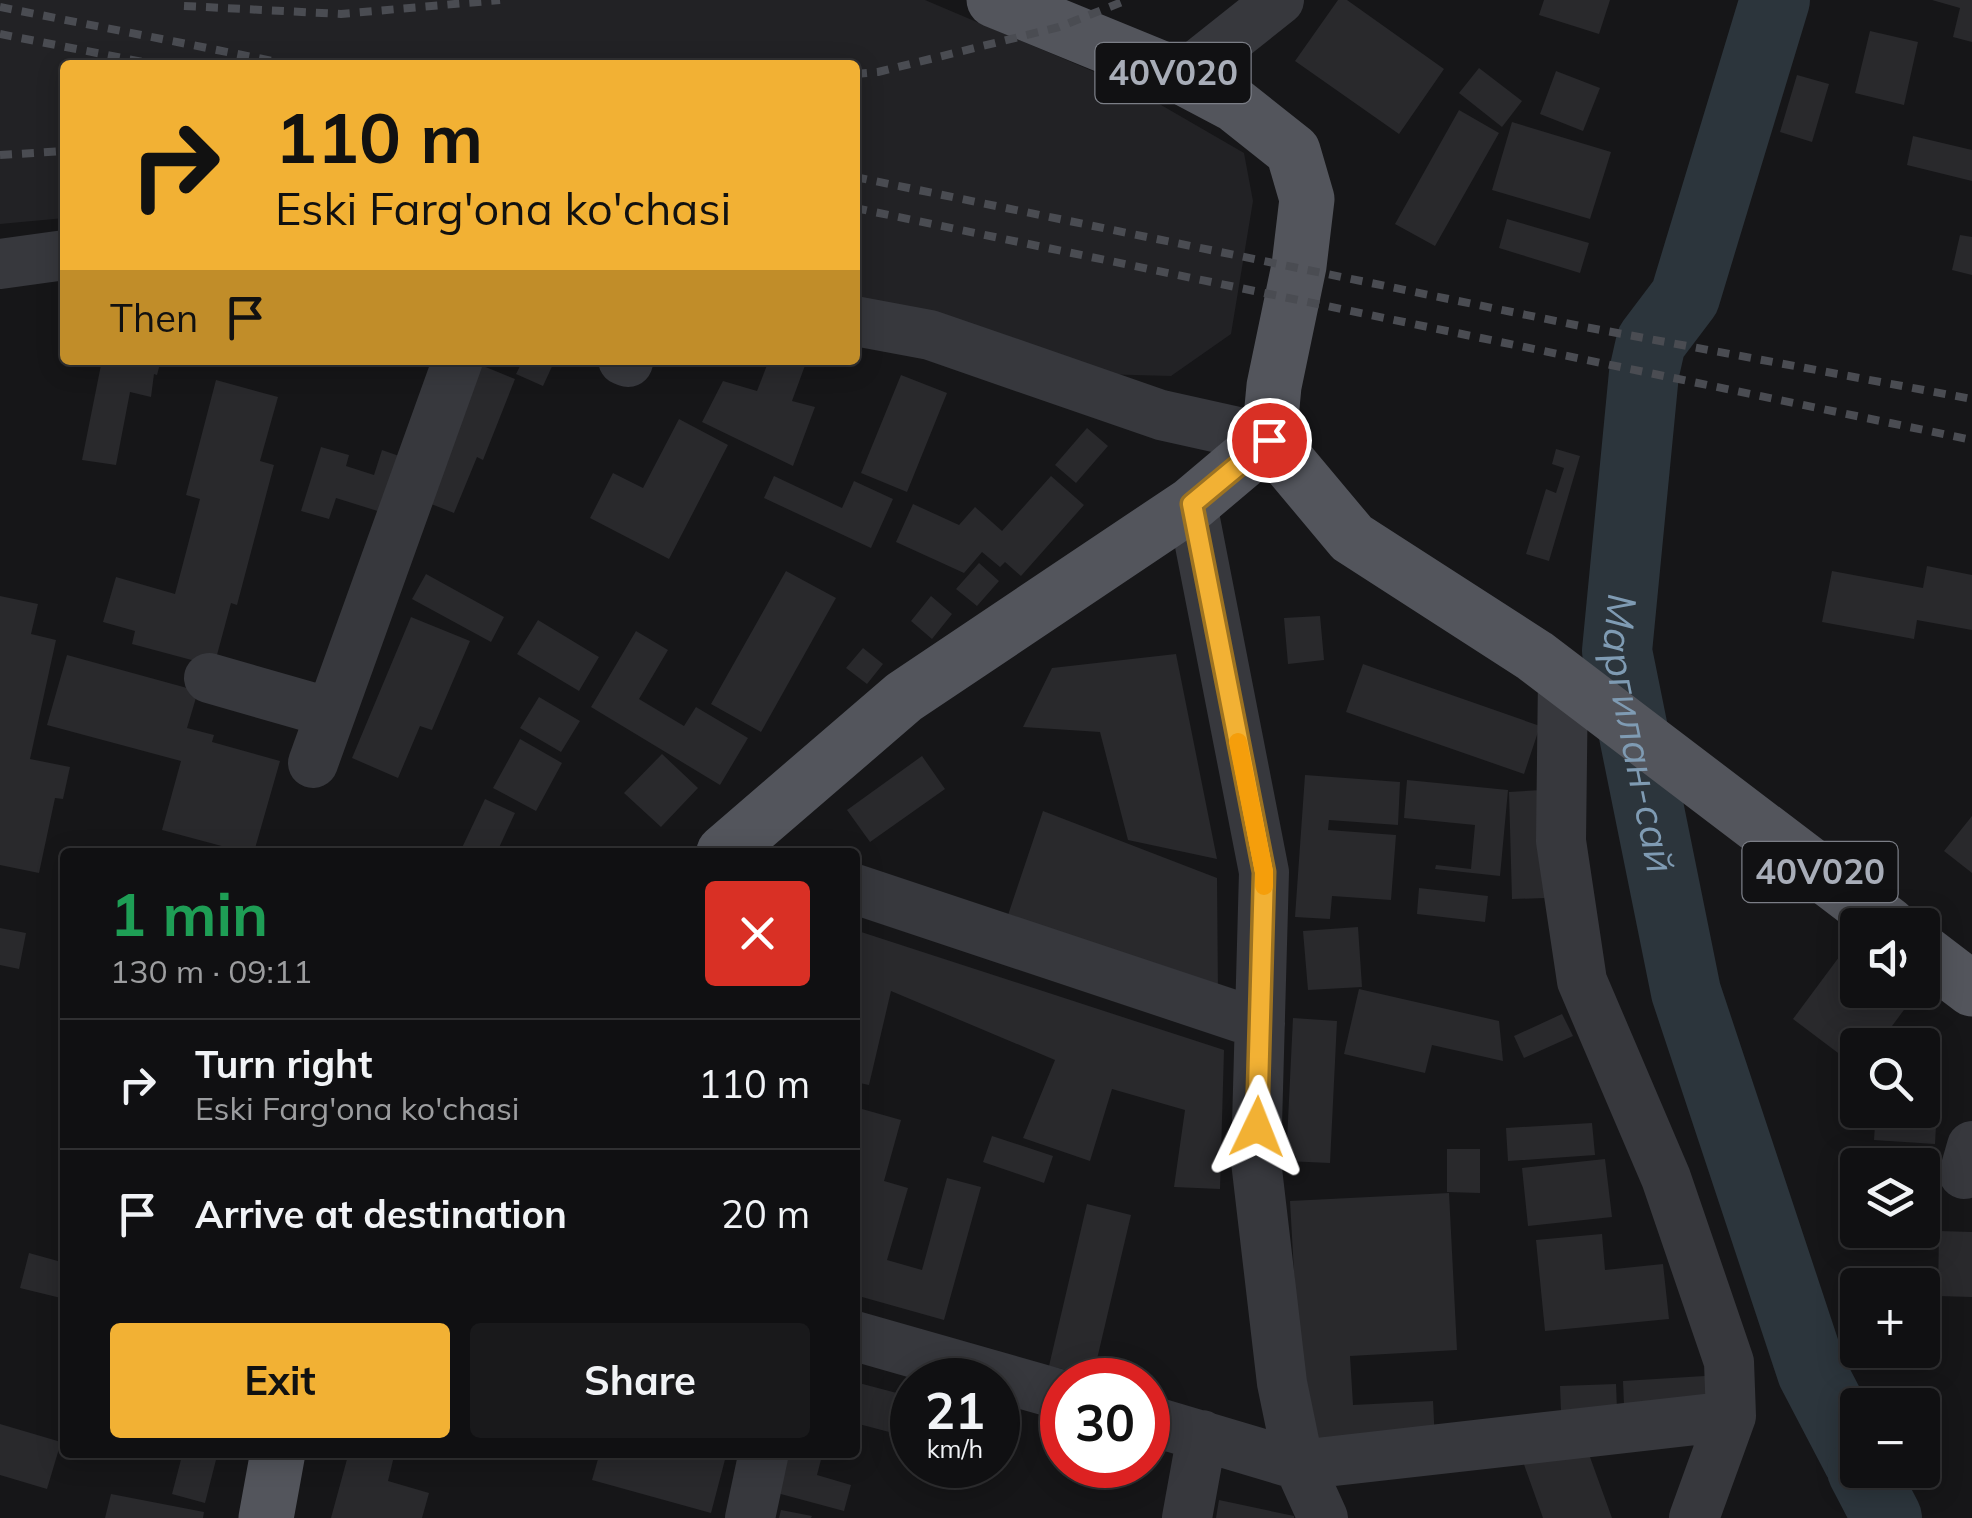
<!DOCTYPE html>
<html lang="en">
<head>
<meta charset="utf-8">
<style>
  :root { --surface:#101012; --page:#19191b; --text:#f1f3f6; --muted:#9c9d9f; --line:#303032; --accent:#f2b134 }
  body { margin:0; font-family:Mulish,sans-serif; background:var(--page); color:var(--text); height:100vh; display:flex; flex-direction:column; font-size:38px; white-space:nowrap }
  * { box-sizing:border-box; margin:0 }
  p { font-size:32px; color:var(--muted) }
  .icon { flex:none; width:55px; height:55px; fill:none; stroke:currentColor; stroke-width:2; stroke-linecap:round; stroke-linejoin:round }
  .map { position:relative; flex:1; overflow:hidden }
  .drawer { position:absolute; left:60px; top:848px; width:800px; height:610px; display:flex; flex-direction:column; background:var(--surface); border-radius:10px; box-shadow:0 5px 25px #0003,0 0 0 2px var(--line) }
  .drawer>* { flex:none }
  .hud { position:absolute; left:60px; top:60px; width:800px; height:305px; border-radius:10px; box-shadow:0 5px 25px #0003,0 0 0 2px var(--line); background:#f2b134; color:#111; overflow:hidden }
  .buttons { position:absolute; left:1840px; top:908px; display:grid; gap:20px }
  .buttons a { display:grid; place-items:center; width:100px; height:100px; border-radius:10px; background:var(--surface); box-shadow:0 5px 25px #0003,0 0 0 2px var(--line); font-size:50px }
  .speed { position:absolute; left:890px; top:1358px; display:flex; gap:20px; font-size:50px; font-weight:700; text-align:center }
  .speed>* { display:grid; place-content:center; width:130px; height:130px; border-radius:50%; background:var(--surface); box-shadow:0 5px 25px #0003,0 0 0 2px var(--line); line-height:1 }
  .speed small { font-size:25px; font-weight:400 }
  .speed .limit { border:15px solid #d22; background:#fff; color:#111 }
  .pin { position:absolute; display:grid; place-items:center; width:85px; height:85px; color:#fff; margin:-42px; border:5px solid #fff; border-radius:50%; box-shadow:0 2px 10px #0007 }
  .me { position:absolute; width:110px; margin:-55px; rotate:2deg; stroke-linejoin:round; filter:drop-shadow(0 0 8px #0008) }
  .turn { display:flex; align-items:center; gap:35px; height:210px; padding:0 50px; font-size:45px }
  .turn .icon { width:130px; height:130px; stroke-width:2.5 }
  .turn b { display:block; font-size:70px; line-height:85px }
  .then { display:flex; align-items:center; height:95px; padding:0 50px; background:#0003; gap:20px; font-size:38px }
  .round { display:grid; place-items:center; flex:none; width:105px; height:105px; border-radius:10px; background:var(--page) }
  .summary { display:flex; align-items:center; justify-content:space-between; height:170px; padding:0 50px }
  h1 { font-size:60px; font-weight:700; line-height:75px; color:#1e9e55 }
  .action { display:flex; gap:20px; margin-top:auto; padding:20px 50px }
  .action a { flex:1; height:115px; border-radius:10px; background:var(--accent); color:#111; font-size:40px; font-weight:700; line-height:115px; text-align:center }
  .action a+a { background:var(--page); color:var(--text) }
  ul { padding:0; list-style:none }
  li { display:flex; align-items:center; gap:30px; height:130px; padding:0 50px; border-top:2px solid var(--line) }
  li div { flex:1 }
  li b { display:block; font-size:38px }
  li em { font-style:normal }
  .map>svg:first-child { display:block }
  .built { fill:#222225 }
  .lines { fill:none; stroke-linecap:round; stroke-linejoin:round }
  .river { stroke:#2c353c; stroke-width:70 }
  .building { fill:#29292c }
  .minor { stroke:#37383d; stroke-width:50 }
  .major { stroke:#53555c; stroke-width:55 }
  .rail { stroke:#4a4c52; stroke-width:8; stroke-dasharray:12 10; stroke-linecap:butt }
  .route-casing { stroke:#9d7322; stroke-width:25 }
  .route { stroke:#f2b134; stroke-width:18 }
  .slow { stroke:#f59e0b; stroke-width:18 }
  .labels { text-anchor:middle; stroke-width:10; stroke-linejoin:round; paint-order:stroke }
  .shield { fill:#111113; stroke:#7b7e86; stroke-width:2.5 }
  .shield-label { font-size:35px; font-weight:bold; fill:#a8adb8 }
  .water-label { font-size:40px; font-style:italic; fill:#7f9bb3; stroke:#111113 }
</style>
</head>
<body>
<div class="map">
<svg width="1972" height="1518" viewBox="0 0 1972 1518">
  <rect width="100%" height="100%" fill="#161618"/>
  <path class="built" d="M0,0H925L1130,87L1244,153L1253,201L1231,334L1171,376L1097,374L855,314V65H65V218L0,224Z"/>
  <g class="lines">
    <g class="river">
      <path id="s1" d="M1775,0L1685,297L1651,342L1644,373L1617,651L1686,992L1812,1372L1858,1460"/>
      <path d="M1862,1470L1887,1518"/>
    </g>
  </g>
  <path class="building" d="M1338,0H1347L1444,69L1399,134L1295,61Z
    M1544,0H1610L1599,34L1539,15Z
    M1932,0H1972V42L1953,37L1960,8Z
    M1870,31L1918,42L1904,105L1855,93Z
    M1479,68L1522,101L1502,127L1459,93Z
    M1556,71L1600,88L1583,131L1540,114Z
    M1797,75L1829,84L1812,142L1780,132Z
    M1459,110L1499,133L1435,246L1395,224Z
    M1512,122L1611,152L1590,219L1492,190Z
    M1913,136L1972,150V181L1907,165Z
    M1507,219L1589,243L1580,273L1499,248Z
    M1960,235L1972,237V275L1952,270Z
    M102,360H161L157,375L154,374L151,397L130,392L116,465L82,460Z
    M523,360H555L543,386L516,374Z
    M769,360H807L792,401L815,407L793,466L702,422L723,381L757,391Z
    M471,361L515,379L483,460L477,457L454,513L416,498Z
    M901,375L947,393L907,492L861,473Z
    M216,380L278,397L260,461L274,465L237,605L231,603L214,666L132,644L135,631L103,622L116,577L175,594L200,499L186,495Z
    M679,419L728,445L669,559L590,518L613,473L643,488Z
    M1087,428L1108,446L1076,483L1055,465Z
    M321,447L349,455L346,466L374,475L382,450L402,457L384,513L336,498L329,519L301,511Z
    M1556,449L1580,456L1549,561L1526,554L1546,489L1556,493L1564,468L1552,464Z
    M774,476L842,508L854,481L893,499L871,548L764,498Z
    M1051,476L1084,505L1021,576L1005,562L1000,567L982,552L964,573L896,542L913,504L959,525L975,507L1002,531Z
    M979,563L999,581L977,606L956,589Z
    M1927,566L1972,575V630L1917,620L1914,639L1822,622L1832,571L1923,588Z
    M786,571L836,598L761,732L711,704Z
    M426,574L504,617L491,642L412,599Z
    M0,596L38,604L31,634L56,640L30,759L70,767L63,799L55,798L39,873L0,865Z
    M931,596L952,614L932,639L911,621Z
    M1320,616L1324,660L1288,664L1284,618Z
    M411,617L470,641L432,730L420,726L398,778L352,758Z
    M538,620L599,657L579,691L517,654Z
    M636,631L668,650L639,699L684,726L696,707L748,738L720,785L591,707Z
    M863,648L883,664L867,684L846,668Z
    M1176,654L1217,859L1128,840L1100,732L1023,727L1052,668Z
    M67,655L198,691L187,728L214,735L212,742L280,761L254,852H244L162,830L181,761L47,725Z
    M1363,664L1540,726L1524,774L1346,712Z
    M539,697L580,721L561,752L520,728Z
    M520,739L562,763L536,811L493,788Z
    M662,754L698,788L661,827L624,793Z
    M922,756L945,789L870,842L847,810Z
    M1305,775L1400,782L1398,825L1329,820L1328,830L1396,835L1391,900L1332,896L1330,919L1295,917Z
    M1407,780L1508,790L1500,876L1435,869L1436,865L1471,869L1475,825L1404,818Z
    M1542,790L1545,898L1512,899L1509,792Z
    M485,799L515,813L497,852H460Z
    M1043,811L1217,878L1218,997L1005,924Z
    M1972,816V873L1944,851Z
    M1419,888L1488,896L1485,922L1417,914Z
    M1358,927L1362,987L1308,990L1303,931Z
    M0,928L26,933L19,969L0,965Z
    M855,930L1224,1050L1220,1189L1174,1187L1185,1110L1112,1089L1090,1161L1023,1138L1055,1060L891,991L869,1085L855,1082V1000L861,978L855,976Z
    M1845,949L1858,959V990H1899L1912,999L1878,1045H1858V1068L1793,1019Z
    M1359,989L1499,1021L1503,1061L1432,1045L1425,1073L1344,1054Z
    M1562,1014L1573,1036L1524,1058L1514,1036Z
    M1293,1018L1337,1021L1330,1163L1286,1161Z
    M1922,1069L1939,1070L1935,1144L1874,1140L1876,1110H1922Z
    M855,1107L901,1120L884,1181L908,1188L887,1260L922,1270L947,1178L981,1187L944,1320L855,1295Z
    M1592,1123L1595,1155L1508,1161L1506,1128Z
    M992,1136L1053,1156L1044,1183L983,1162Z
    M1447,1149H1480V1193L1447,1192Z
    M1605,1159L1612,1217L1528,1226L1522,1168Z
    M1449,1193L1457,1350L1350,1356L1353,1405L1433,1401L1435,1442L1304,1449L1290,1201Z
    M1087,1204L1131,1215L1093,1376L1049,1366Z
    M1939,1231L1972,1232V1297L1938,1296Z
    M1602,1234L1605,1270L1663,1264L1669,1319L1545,1331L1536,1240Z
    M29,1253L65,1263V1299L20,1288Z
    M1721,1375L1722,1399L1624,1405L1623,1381Z
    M855,1382L912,1397V1438L855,1423Z
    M1616,1384L1617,1410L1561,1411L1560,1386Z
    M0,1424L61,1442L47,1489L0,1475Z
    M1582,1435L1612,1518H1543L1521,1456Z
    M183,1452H218L205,1503L172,1494Z
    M349,1452H395L388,1481L429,1493L422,1518H331Z
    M600,1452H727L711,1513L592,1480Z
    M788,1452H823L817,1475L851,1485L844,1511L777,1493Z
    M111,1494L204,1512L203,1518H105Z
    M1219,1500L1294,1516V1518H1216Z
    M781,1510L812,1516L811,1518H779Z"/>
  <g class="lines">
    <path class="minor" d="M1182,77L1279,0
      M0,264L65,255
      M855,321L930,335L1161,415L1269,439
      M623,360L628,362
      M1192,504L1264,872L1256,1161L1282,1383L1299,1465L1323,1518
      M1563,677L1561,841L1582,981L1666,1178L1729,1362L1731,1416L1694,1518
      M209,678L331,713
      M313,763L458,360
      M855,889L1260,1024
      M1964,1174L1972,1146
      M855,1336L1062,1395
      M1148,1420L1299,1465L1731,1416
      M750,1518L764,1452
      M1187,1518L1202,1435"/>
    <path class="major" d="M994,0L1182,77L1235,105L1293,151L1307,199L1299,266L1274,386L1269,439
      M1269,439L1352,538L1535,656L1889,925
      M724,852L904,697L1192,504L1269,439
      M1922,951L1972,989
      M266,1518L278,1452"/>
    <path class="rail" d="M184,6L341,14L500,0
      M0,7L293,65
      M0,34L158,65
      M855,74L878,72L1059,27L1127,0
      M0,155L65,151
      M855,177L1585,327L1972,399
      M855,208L1972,440"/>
  </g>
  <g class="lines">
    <defs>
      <path id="route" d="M1257,1127L1264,872L1192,504L1269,440"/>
    </defs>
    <use href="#route" class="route-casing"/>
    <use href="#route" class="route"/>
    <path class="slow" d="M1238,742L1264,872V886"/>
  </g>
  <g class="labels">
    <g class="shield">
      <rect x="1095.5" y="43" width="155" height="60" rx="8"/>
      <rect x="1742.5" y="842" width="155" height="60" rx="8"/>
    </g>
    <g class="shield-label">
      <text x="1173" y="85">40V020</text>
      <text x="1820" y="884">40V020</text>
    </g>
    <g class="water-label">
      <text dy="14" stroke="none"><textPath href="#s1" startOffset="762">Маргилан-сай</textPath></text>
    </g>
  </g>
</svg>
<div class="buttons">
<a><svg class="icon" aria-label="sound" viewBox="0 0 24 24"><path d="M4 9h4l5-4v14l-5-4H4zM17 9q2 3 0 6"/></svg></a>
<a><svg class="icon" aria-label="search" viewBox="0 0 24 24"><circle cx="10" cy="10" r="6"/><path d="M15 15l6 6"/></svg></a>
<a><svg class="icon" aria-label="layers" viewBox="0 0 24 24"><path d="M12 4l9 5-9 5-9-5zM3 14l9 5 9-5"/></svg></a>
<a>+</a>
<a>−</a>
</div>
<div class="speed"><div>21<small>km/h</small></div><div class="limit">30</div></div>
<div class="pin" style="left:1269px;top:440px;background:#d93025"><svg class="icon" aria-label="arrive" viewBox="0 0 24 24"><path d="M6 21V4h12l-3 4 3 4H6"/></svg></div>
<svg class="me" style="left:1257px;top:1127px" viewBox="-20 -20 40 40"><path d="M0-17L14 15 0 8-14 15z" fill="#f2b134" stroke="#fff" stroke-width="4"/></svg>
<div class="hud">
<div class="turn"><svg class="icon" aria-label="right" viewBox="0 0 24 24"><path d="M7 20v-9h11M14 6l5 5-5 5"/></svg><div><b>110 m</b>Eski Farg'ona ko'chasi</div></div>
<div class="then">Then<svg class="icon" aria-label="arrive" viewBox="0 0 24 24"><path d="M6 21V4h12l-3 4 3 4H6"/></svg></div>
</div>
<section class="drawer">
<div class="summary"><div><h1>1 min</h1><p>130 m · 09:11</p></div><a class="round" style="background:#d93025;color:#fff"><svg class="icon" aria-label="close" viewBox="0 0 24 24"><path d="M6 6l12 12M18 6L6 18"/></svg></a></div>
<ul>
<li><svg class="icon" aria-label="right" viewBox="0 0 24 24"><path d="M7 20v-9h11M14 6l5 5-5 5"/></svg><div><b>Turn right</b><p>Eski Farg'ona ko'chasi</p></div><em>110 m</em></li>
<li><svg class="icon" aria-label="arrive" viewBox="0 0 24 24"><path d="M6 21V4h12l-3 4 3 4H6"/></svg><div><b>Arrive at destination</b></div><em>20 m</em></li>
</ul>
<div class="action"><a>Exit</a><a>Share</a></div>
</section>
</div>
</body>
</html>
